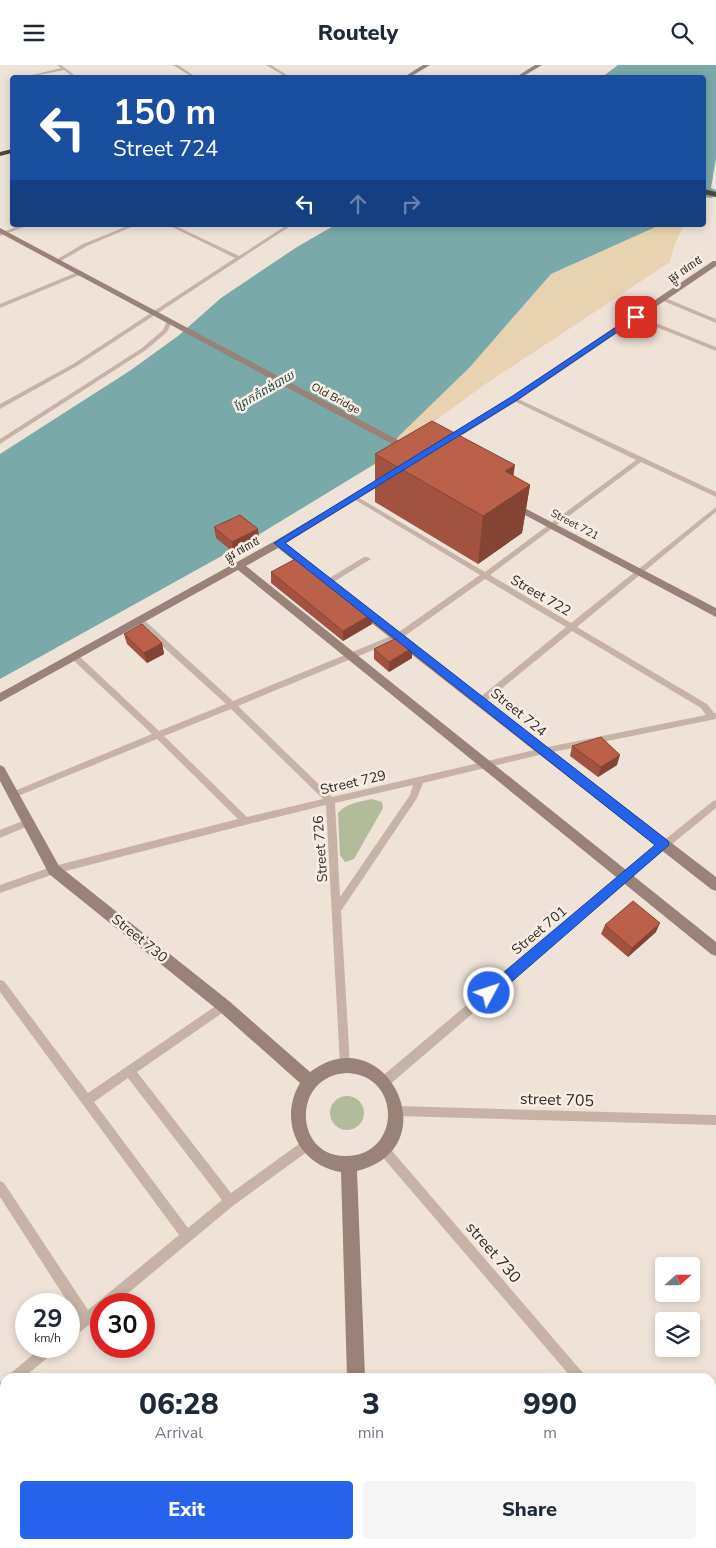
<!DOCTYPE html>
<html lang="en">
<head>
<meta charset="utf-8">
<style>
  :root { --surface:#fff; --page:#f6f6f7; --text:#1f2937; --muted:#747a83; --accent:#2563eb }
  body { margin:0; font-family:"Nunito Sans","Noto Sans Khmer",sans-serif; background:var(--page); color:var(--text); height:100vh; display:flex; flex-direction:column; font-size:19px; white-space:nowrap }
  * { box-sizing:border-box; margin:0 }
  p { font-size:16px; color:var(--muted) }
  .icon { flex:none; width:28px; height:28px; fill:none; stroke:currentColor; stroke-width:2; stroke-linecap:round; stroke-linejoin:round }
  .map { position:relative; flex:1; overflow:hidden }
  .details { position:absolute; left:0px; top:1308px; width:716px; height:176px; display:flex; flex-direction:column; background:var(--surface); border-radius:15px 15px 0 0; box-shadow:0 2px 8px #0003 }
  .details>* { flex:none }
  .guide { position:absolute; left:10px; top:10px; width:696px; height:152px; border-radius:5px; box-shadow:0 2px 8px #0003; background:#1a4fa0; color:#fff; overflow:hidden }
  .needle { width:32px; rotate:69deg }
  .tools { position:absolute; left:655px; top:1192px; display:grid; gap:10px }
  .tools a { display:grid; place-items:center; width:45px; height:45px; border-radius:5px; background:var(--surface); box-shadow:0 2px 8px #0003; font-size:25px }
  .speed { position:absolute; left:15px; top:1228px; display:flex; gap:10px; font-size:25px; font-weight:700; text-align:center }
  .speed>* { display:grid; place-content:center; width:65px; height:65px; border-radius:50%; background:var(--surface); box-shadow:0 2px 8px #0003; line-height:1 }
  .speed small { font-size:12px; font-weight:400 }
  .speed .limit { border:8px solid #d22; background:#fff; color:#111 }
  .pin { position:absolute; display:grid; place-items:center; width:42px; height:42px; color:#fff; margin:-21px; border-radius:10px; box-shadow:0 2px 8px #0006 }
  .me { position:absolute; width:55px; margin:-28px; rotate:50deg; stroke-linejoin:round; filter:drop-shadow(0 0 4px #0008) }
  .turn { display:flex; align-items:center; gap:18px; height:105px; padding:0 20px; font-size:22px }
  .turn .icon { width:65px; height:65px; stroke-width:2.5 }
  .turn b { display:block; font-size:35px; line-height:42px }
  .lanes { display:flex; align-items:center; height:48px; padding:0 20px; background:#0003; justify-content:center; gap:25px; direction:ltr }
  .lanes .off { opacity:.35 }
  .eta { display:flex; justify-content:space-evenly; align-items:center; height:85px; text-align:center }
  .eta b { font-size:30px; font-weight:800; line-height:35px }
  .action { display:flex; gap:10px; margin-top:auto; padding:10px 20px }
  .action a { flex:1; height:58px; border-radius:5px; background:var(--accent); color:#fff; font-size:20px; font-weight:800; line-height:58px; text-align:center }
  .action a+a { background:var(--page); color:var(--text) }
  header { display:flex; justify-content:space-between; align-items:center; height:65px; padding:0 20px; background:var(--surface); font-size:22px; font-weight:800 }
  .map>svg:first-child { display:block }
  .green { fill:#b2bc9a }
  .sand { fill:#e8d3b1 }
  .water { fill:#7aa9a9 }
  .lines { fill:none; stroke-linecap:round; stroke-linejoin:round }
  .street { fill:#c6b3a6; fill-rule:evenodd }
  .secondary { fill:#998277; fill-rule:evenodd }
  .highway { fill:#52433e; fill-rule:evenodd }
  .wall { fill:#a2533f }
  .shaded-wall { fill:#844433 }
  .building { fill:#bc6149; stroke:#844433 }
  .route { fill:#2563eb; stroke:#184099 }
  .labels { text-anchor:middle; stroke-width:5; stroke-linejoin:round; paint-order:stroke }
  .far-street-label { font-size:11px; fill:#322926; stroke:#f7eee4 }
  .far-water-label { font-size:12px; font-style:italic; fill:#1f4e50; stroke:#f7eee4 }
  .street-label { font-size:14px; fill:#322926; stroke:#f7eee4 }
  .near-street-label { font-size:16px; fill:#322926; stroke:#f7eee4 }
</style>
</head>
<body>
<header><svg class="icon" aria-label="menu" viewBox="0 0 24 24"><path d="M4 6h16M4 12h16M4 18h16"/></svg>Routely<svg class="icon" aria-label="search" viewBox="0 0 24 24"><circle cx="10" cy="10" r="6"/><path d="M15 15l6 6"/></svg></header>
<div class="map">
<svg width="716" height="1483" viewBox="0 0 716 1483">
  <rect width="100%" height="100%" fill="#efe3d8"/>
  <path class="green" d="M372,734L382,737L383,743L354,794L345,797L340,790L338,748C346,738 360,737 372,734Z
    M330 1048a17 17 0 1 1 34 0a17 17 0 1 1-34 0Z"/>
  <path class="sand" d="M660,160H684L674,181L670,197L484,320L383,394L399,371L470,302L551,209Z"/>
  <path class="water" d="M618,0H716V93L711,123L716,125V130L712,133L704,132V12H602Z
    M335,160H660L551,209L470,302L399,371L383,394L245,478L0,614V389L131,305L178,271L221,233L297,182Z"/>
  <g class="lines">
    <path class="street" d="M57,0H61L77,12H73L64,5L29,12H24L61,3Z
      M173,0H178L196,12H192Z
      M266,0H271L290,12H286Z
      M22,160H29L0,171V168Z
      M130,160H136L87,181L59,197L54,196L83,179Z
      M168,160H174L239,191L287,160H292L77,301L0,344V339L73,299L235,193Z
      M80,206L82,207V209L0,243V239Z
      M663,232L716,254V258L661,235L660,234Z
      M636,250L716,282V286L634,253L633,252Z
      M167,256L172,257L167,267L146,285L0,379V374L142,283L163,265Z
      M512,333H516L716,427V432L714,431L641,397L490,510L571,558L716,442V447L577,562L707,639L714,648H716V654L543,689L423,718L417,733L341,846L350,1001L349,1004L345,1006L341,1004L340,1001L326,740L245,760L54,809L0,828V820L54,801L238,754L157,674L18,731H12L11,729L12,727L152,669L72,594L71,592L72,590H78L159,666L226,639L137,558L136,556L137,554H143L233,636L396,569L480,510L352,433V431H356L485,507L636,395L512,335ZM485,514L566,562L478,634L477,636L478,638H484L572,566L701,643L706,650L543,683L332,732L238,641L402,573ZM231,644L323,734L247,752L164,671ZM413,720L410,730L340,832L335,738Z
      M364,492H367L371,494L330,519H327L323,517Z
      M716,735V743L628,815L388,1021L384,1022L380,1021L379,1017L380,1013L622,809L713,736Z
      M30,753L33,755L34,757L33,759L0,773V765Z
      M0,915L4,916L88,1028L220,938L224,936L228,938L229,941L228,944L137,1007L231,1128L303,1076L307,1075L311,1076L312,1080L311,1084L234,1140L115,1239H101V1250L73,1273L69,1275V1261L78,1253L0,1132V1116L4,1118L88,1245L179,1170L0,927ZM128,1013L222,1135L188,1163L94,1037Z
      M397,1041L716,1050V1060L397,1051L393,1050L392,1046L393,1042Z
      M383,1079L387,1080L583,1308L585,1312H571L379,1088L377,1084L379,1080Z
      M43,1281H59L57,1285L24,1312H9L11,1308Z
      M5,1315V1329L0,1331V1317Z
      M711,1455L716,1457V1474L711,1472Z"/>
    <path class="secondary" d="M423,0H430L410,12H404Z
      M535,0H542L522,12H516Z
      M0,163L413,383L415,385L410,388L407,387L0,168Z
      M713,196H716V201L517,336L446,380H440L438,378L511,332Z
      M389,408L394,411L392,413L286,478L314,501L315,503L314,505H306L278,483L246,501L716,877V891L711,889L238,505L0,637V628L275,476Z
      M511,436L716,543V552L508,441V437Z
      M359,538L716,812V826L711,824L355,545L354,542L355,539Z
      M0,700L4,702L59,801L229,936L310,1007C385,950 451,1083 357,1106L365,1312H347L341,1107C298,1100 278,1055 300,1018L219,946L49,809L0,716ZM347,1008C403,1010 401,1092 345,1091C293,1091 292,1010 347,1008Z
      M351,1479H371V1483H351Z"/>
    <path class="highway" d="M12,84V88L0,91V87Z
      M704,124L716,127V132L704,129Z"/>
  </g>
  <path class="wall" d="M375,389L513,411L530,420L522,468L478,499L375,437Z
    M214,462L259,474L233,487L216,473Z
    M271,507L372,559L343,576L271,518Z
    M124,569L162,578L164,589L147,598L127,579Z
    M412,583V593L389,607L374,594V584Z
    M572,681L617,700L598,712L570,691Z
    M605,860L656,867L628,892L601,869Z"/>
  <path class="shaded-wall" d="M515,400L510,433L530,420L522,468L478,499L483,451L505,406Z
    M258,464L259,474L233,487L232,477Z
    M372,549V559L343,576V566Z
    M162,578L164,589L147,598L144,588Z
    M412,583V593L389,607V597Z
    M620,690L617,700L598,712L601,702Z
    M660,858L656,867L628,892L632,883Z"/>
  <path class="building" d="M432,356L515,400L505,406L530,420L483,451L375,389Z
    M240,450L258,464L232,477L214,462Z
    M299,492L372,549L343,566L271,507Z
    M142,559L162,578L144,588L124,569Z
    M399,572L412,583L389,597L374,584Z
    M601,672L620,690L601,702L572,681Z
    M633,836L660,858L632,883L605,860Z"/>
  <path class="route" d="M633,251L639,252L517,335L285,478L668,776L669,780L494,932L489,933L485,932L483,928L485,923L655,780L274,478L511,332Z"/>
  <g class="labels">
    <g class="far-street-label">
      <text transform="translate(685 204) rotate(-34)" y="4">ផ្លូវ ៧៣៥</text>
      <text transform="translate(336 333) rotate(28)" y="4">Old Bridge</text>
      <text transform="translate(575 459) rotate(28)" y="4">Street 721</text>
      <text transform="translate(242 484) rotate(-29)" y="4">ផ្លូវ ៧៣៥</text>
    </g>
    <g class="far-water-label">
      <text transform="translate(264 326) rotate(-30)" y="4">ព្រែកកំពង់បាយ</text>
    </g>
    <g class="street-label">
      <text transform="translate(541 530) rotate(30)" y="5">Street 722</text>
      <text transform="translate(519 647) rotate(39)" y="5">Street 724</text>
      <text transform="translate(353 717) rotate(-13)" y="5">Street 729</text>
      <text transform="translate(320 784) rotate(-94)" y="5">Street 726</text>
      <text transform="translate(539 865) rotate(-40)" y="5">Street 701</text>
      <text transform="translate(140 873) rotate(39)" y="5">Street 730</text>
    </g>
    <g class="near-street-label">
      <text transform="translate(557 1034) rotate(2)" y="6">street 705</text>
      <text transform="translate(494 1187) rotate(49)" y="6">street 730</text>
    </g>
  </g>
</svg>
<div class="tools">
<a><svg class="needle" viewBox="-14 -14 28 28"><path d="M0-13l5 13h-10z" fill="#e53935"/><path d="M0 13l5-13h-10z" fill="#747a83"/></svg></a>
<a><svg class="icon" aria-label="layers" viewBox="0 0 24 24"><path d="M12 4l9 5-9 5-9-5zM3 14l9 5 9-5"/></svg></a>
</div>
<div class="speed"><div>29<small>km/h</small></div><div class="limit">30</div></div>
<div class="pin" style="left:636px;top:252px;background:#d93025"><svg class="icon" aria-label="arrive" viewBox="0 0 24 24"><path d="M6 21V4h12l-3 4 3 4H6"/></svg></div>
<svg class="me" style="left:489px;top:928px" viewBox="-20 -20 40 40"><circle r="17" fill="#2563eb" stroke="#fff" stroke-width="3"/><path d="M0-11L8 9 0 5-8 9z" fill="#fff"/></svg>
<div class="guide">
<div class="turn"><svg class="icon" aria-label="left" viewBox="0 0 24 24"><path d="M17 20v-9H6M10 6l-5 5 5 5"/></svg><div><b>150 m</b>Street 724</div></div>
<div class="lanes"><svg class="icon" aria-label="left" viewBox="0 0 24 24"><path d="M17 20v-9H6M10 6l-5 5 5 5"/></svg><svg class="icon off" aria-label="ahead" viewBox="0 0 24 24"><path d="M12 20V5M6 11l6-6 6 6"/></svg><svg class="icon off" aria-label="right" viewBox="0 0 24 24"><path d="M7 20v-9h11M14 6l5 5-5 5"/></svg></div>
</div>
<section class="details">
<div class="eta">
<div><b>06:28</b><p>Arrival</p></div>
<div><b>3</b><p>min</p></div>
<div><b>990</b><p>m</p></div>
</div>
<div class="action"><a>Exit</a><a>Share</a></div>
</section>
</div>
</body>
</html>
